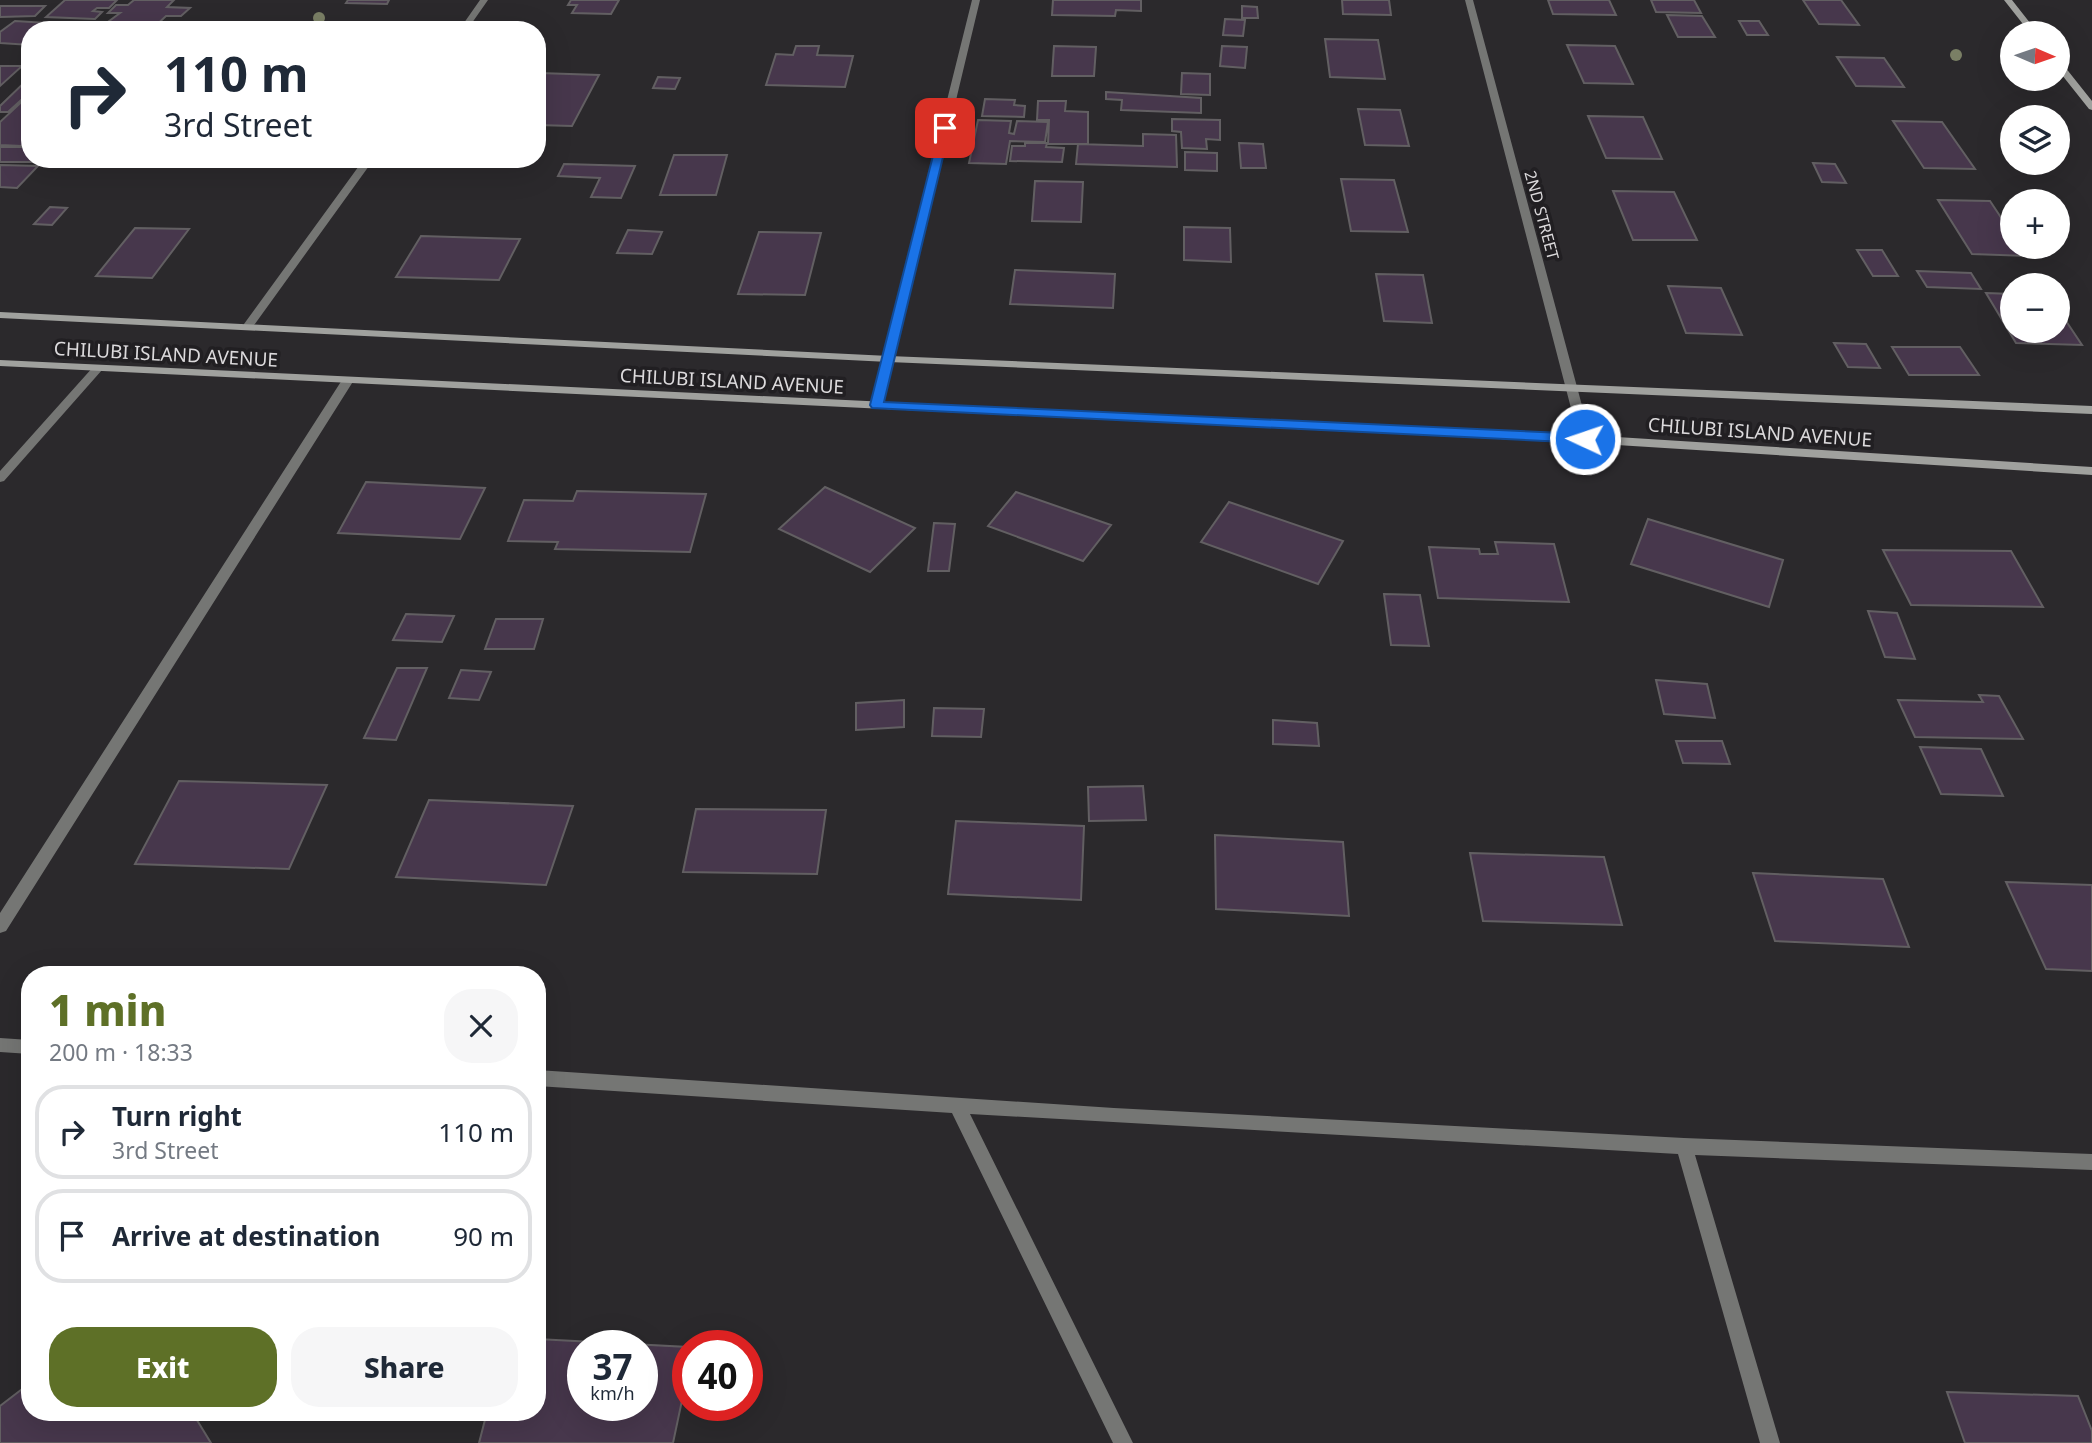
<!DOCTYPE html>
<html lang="en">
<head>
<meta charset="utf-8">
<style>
  :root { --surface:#fff; --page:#f6f6f7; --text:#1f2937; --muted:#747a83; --line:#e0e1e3; --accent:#5e7027 }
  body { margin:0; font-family:"Noto Sans",sans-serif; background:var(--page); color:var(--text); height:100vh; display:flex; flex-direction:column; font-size:26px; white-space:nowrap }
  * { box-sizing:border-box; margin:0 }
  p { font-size:23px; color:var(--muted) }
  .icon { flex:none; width:38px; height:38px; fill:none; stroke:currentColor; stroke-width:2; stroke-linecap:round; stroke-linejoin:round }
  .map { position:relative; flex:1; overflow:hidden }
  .drawer { position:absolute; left:21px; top:966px; width:525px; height:455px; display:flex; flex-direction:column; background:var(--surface); border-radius:28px; box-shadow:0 7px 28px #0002 }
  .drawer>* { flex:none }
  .banner { position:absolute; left:21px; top:21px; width:525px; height:147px; border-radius:28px; box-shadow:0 7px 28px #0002; background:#fff; color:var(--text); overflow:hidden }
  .needle { width:46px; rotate:92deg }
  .controls { position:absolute; left:2000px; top:21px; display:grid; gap:14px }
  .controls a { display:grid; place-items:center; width:70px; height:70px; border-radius:50%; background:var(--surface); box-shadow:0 7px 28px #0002; font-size:35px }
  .speed { position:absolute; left:567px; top:1330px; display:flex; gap:14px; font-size:35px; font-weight:700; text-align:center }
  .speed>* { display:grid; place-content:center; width:91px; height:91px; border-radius:50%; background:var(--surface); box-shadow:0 7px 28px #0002; line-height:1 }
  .speed small { font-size:18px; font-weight:400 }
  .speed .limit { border:10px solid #d22; background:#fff; color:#111 }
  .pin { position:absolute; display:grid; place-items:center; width:60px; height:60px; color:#fff; margin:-30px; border-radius:14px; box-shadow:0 4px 10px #0006 }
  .me { position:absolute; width:77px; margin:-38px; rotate:273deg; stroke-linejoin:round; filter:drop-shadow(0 0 5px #0008) }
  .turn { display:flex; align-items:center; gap:24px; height:147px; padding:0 28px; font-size:32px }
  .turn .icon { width:91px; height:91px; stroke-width:2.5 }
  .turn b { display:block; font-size:49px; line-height:60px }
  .round { display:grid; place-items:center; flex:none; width:74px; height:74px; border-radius:28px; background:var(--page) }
  .head { display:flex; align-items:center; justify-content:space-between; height:119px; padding:0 28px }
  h1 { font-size:42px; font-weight:800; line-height:52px; color:var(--accent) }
  .cta { display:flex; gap:14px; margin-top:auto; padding:14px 28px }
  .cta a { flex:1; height:80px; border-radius:28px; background:var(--accent); color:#fff; font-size:28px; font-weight:800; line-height:80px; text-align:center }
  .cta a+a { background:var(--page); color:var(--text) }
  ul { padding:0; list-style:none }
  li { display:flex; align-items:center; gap:21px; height:94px; margin:0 14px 10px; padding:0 14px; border:4px solid var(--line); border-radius:28px }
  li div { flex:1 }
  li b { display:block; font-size:26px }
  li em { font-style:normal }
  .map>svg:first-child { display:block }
  .building { fill:#47374c; stroke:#625f62; stroke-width:2; fill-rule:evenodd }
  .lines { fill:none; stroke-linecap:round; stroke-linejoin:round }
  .street { fill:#757674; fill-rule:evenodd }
  .secondary { fill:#a0a19e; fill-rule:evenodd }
  .tree { fill:#7a7f65 }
  .route { fill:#1a73e8; stroke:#114b97; stroke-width:2 }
  .labels { text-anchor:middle; stroke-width:7; stroke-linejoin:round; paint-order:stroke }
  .far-street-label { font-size:16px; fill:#dcdadc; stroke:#211f22 }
  .street-label { font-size:19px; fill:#dcdadc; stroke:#211f22 }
</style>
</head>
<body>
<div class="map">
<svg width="2092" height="1443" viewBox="0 0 2092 1443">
  <rect width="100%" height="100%" fill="#2b292c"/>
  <path class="building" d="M65,0H117L109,8H97L93,11L102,12L95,19L46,17Z
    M134,0H174L167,7L190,8L181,16H166L151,30H97L120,13H108L116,5H128Z
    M348,0H389L387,4L346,3Z
    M571,0H619L611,14L572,13L577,5H568Z
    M1053,0H1141V11L1116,10L1115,16L1052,15Z
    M1342,0H1389L1391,15L1343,14Z
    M1548,0H1609L1616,15L1553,14Z
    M1651,0H1694L1701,13L1656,12Z
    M1803,0H1841L1859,25L1819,24Z
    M0,6H45L35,16L0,17Z
    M1242,6L1257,7L1258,18H1242Z
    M1667,15L1702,16L1715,37H1678Z
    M1225,19L1245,20L1243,36L1223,35Z
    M15,21L81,25L75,30H30V45L0,43V32Z
    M1739,21H1759L1768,35H1747Z
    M1325,39L1378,40L1385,79L1330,77Z
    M1567,45L1615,46L1633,84L1584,83Z
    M796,46H819L817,55L853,56L845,87L766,85L776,54L793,55Z
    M1054,46L1096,47L1094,76H1052Z
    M1222,46L1247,47L1245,68L1220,66Z
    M1837,57L1884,58L1904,87L1856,86Z
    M0,66H22L0,86Z
    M539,73L599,75L572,126L537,125Z
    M1182,73L1210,74V95L1181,94Z
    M30,77V92L8,112H0V106Z
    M658,77L680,78L675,89L653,88Z
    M1106,92L1201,98V113L1121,110L1122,100L1106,99Z
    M30,94V138L22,146L0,145V122Z
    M985,99L1015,100L1014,105L1025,106L1024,117L982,116Z
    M1038,101H1066L1065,111L1088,112V144H1048L1049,120H1037Z
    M1358,109L1400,110L1409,146L1365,145Z
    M1588,116L1643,117L1662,159L1606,158Z
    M1172,119L1220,120V140L1206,139L1207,149L1182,148L1181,132L1172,131Z
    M978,120L1011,121L1009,133L1014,134L1017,121L1048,122L1045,142L1010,141L1006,164L969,163Z
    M1893,121L1942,122L1975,169L1924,168Z
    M1143,134L1176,135L1177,167L1076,164L1078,144L1143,146Z
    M30,139V159H37L34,162H0V147H22Z
    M1025,143H1047L1046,147L1064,148L1062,162L1010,161L1012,146H1025Z
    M1239,143L1263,144L1266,168H1241Z
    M1185,152L1217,153V171L1185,170Z
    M674,155H727L716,195H660Z
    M1813,163L1835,164L1846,183L1822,182Z
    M564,164L635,166L621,198L591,197L600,178L558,176Z
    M0,165L38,166L17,188L0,187Z
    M1341,179L1394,180L1408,232L1351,231Z
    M1035,181L1083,182L1081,222L1032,221Z
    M1613,191L1674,192L1697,240H1633Z
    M1938,200L1990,201L2012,234V247H2021L2027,256L1972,254Z
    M50,207L67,208L52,225L34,224Z
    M1184,227L1230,228L1231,262L1184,260Z
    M135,228L189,229L152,278L96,276Z
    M628,230L662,232L652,254L617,253Z
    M759,232L821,233L805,295L738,294Z
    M421,236L520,239L499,280L396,277Z
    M1857,250H1882L1898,276H1873Z
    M1015,270L1115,274L1113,308L1010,304Z
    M1917,271L1971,273L1981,289L1927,287Z
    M1376,274L1423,275L1432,323L1384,321Z
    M1668,286L1721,288L1742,335L1686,333Z
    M1986,293L2012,294V331H2058V309L2082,345L2016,343Z
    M1834,343L1866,344L1880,368L1848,367Z
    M1892,347H1960L1979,375H1909Z
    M366,482L485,488L460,539L338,533Z
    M825,487L915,528L870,572L779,529Z
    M577,491L706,494L690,552L555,549L558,542L508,541L524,500L573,501Z
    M1016,492L1111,525L1083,561L988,526Z
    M1229,502L1343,541L1318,584L1201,542Z
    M1648,519L1783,560L1769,607L1631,564Z
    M934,523L955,524L949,571H928Z
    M1495,542L1554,544L1569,602L1438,598L1429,547L1479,549L1480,554H1498Z
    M1883,550L2011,551L2043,607L1911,605Z
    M1384,594L1420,595L1429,646L1391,645Z
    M1868,611L1897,613L1915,659L1885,657Z
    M406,614L454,616L442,642L393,640Z
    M496,619H543L534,649H485Z
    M397,668H427L396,740L364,738Z
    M461,670L491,672L479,700L449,698Z
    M1656,680L1707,684L1715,718L1664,714Z
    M1979,695L1999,696L2023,739L1915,737L1898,700L1983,702Z
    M904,700V727L856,730V703Z
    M934,708L984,709L981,737L932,736Z
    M1273,720L1317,723L1319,746L1273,744Z
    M1676,741H1722L1730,764L1683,763Z
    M1920,747L1981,749L2003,796L1941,794Z
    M179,781L327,785L289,869L135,864Z
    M1143,786L1146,820L1089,821L1088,787Z
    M429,800L573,806L546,885L396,877Z
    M696,809L826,810L817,874L683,872Z
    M956,821L1084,826L1081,900L948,894Z
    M1215,835L1343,842L1349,916L1216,909Z
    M1470,853L1604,857L1622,925L1483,921Z
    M1753,873L1883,879L1909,947L1775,941Z
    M2006,882L2092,885V971L2046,969Z
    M537,1339L688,1347V1372L673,1443H479L487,1412H537ZM583,1346H642V1405H583Z
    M30,1383V1412H192L211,1443H0V1406Z
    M1947,1392L2078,1396L2092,1431V1443H1965Z"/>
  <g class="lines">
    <path class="street" d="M480,0H488L467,30H459Z
      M972,0H980L883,405L877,409L871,405Z
      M1465,0H1473L1591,439L1589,442L1585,443L1579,439Z
      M364,159H374L252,328H244V324Z
      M98,365L104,368L102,370L4,481L0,482V471L94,366Z
      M348,377L354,380L6,931L0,933V913L342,380Z
      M0,1038L30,1040V1054L0,1052Z
      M537,1070L1114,1108L1684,1138L2092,1154V1170L1695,1155L1780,1443H1760L1678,1154L970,1114L1133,1443H1113L952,1113L537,1086Z"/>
    <path class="secondary" d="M2004,0H2012L2038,33H2030Z
      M2058,61L2061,62L2092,101V110L2089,109L2058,70Z
      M0,312L889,356L2092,406V414L889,362L0,318Z
      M0,360L1585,435L2092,467V475L1585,443L0,366Z"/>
  </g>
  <g class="tree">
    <circle cx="319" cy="18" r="6"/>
    <circle cx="1956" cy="55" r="6"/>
  </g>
  <path class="route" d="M945,125L950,128L884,402L1585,434L1592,439L1585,443L872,408L870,405L940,128Z"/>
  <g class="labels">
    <g class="far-street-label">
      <text transform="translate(1542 215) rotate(75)" y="6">2ND STREET</text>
    </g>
    <g class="street-label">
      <text transform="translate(166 354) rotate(3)" y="7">CHILUBI ISLAND AVENUE</text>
      <text transform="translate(732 381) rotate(3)" y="7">CHILUBI ISLAND AVENUE</text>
      <text transform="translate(1760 432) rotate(4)" y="7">CHILUBI ISLAND AVENUE</text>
    </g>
  </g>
</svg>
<div class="controls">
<a><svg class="needle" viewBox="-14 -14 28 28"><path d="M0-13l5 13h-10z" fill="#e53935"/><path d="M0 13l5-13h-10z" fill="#747a83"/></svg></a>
<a><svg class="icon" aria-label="layers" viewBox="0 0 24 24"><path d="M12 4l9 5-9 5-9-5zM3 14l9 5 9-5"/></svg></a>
<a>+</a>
<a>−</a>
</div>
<div class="speed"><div>37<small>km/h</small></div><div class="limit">40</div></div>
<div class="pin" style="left:945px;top:128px;background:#d93025"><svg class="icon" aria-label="arrive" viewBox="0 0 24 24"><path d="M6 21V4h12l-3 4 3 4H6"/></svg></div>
<svg class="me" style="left:1585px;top:439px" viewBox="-20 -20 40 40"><circle r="17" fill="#1a73e8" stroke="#fff" stroke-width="3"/><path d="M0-11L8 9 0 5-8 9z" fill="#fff"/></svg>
<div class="banner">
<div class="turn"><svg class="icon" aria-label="right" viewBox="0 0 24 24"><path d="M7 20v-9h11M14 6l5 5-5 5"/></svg><div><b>110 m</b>3rd Street</div></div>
</div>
<section class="drawer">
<div class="head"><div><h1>1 min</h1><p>200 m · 18:33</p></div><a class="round"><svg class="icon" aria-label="close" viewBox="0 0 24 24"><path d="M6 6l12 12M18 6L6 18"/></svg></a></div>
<ul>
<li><svg class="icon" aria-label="right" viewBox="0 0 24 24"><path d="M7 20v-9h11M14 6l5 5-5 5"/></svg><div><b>Turn right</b><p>3rd Street</p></div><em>110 m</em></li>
<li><svg class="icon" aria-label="arrive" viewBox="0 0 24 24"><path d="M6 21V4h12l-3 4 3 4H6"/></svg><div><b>Arrive at destination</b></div><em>90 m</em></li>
</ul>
<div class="cta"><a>Exit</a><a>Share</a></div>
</section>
</div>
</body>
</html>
